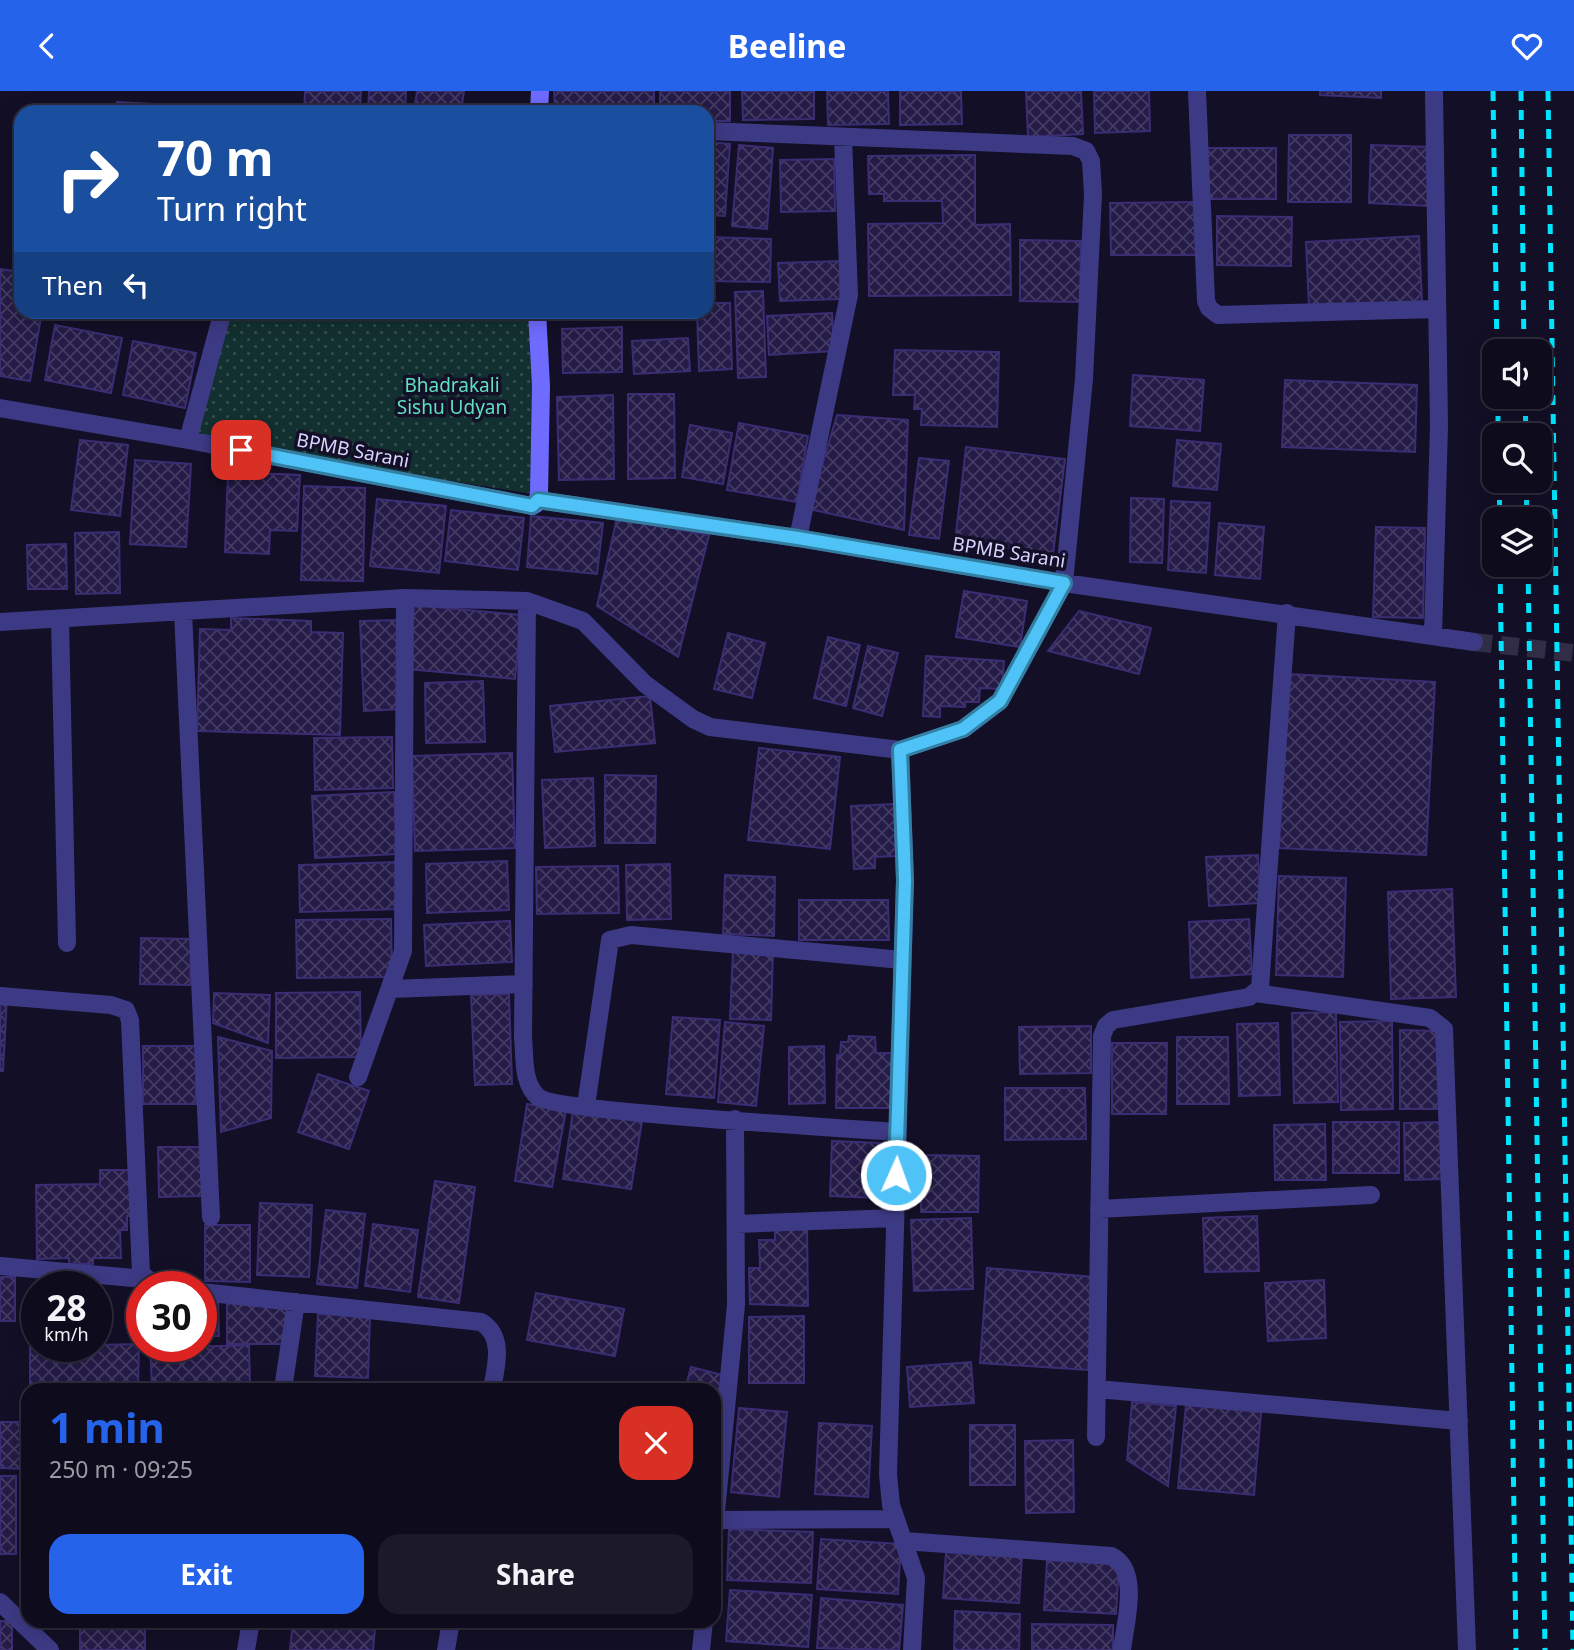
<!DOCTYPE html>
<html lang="en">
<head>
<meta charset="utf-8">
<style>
  :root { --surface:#0e0b1c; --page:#1c1929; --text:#f1f3f6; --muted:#9b9ba3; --line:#2e2b3b; --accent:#2563eb }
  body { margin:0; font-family:"Noto Sans",sans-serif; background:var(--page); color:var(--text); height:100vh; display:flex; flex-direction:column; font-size:26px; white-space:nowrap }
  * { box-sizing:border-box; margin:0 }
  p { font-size:23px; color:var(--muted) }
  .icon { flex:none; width:38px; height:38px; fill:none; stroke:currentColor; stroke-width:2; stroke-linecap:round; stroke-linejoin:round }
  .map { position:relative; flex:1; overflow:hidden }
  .sheet { position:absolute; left:21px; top:1292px; width:700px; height:245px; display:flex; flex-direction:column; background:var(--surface); border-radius:21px; box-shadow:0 4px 18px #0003,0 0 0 2px var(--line) }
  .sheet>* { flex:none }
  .guide { position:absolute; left:14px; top:14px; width:700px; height:214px; border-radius:21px; box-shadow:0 4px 18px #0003,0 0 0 2px var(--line); background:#1a4fa0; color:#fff; overflow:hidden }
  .buttons { position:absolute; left:1482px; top:248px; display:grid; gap:14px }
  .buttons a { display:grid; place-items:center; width:70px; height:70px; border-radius:14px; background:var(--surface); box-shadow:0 4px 18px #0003,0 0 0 2px var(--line); font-size:35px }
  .speed { position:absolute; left:21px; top:1180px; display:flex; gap:14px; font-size:35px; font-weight:700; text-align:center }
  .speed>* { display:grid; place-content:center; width:91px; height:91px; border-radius:50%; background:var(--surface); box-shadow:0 4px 18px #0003,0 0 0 2px var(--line); line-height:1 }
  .speed small { font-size:18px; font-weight:400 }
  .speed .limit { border:10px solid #d22; background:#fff; color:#111 }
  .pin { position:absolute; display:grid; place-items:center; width:60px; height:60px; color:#fff; margin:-30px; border-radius:14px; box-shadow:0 4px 10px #0006 }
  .me { position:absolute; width:77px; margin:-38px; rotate:2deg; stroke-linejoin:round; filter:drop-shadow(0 0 5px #0008) }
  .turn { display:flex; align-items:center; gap:24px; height:147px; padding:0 28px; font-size:32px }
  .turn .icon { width:91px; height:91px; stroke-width:2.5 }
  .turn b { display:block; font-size:49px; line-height:60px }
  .then { display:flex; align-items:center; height:66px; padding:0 28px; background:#0003; gap:14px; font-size:26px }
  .round { display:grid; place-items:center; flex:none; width:74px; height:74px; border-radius:21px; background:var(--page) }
  .head { display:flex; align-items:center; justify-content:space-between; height:119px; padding:0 28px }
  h1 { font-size:42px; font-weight:700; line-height:52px; color:var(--accent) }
  .cta { display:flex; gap:14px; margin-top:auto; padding:14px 28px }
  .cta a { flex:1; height:80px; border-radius:21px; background:var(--accent); color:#fff; font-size:28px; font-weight:700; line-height:80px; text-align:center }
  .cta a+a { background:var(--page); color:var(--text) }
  header { display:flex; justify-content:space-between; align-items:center; height:91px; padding:0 28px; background:var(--accent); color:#fff; font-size:32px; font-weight:700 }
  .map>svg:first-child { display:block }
  .park { fill:url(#park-dots) }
  .building { fill:url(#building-cross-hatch); stroke:#3b2d73; stroke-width:2 }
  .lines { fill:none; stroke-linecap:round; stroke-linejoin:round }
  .street-tunnel { stroke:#312d47; stroke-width:18; stroke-dasharray:18 9; stroke-linecap:butt }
  .street { stroke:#3d3a85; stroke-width:18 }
  .secondary { stroke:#6f6bff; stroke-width:18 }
  .rail { stroke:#00e5ff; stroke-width:5; stroke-dasharray:10 9; stroke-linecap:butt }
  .route-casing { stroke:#337fa1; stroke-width:18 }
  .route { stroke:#4fc3f7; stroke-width:12 }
  .labels { text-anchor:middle; stroke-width:7; stroke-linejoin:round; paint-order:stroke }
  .park-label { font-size:19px; fill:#5fe0c0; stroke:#130f26 }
  .street-label { font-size:19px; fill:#d9d4ff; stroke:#130f26 }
</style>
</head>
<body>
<header><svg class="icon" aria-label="back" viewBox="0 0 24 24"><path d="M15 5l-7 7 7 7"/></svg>Beeline<svg class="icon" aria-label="heart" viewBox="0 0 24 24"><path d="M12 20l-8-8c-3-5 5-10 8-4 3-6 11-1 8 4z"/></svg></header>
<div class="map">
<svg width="1574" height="1559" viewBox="0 0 1574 1559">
  <defs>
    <pattern id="park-dots" width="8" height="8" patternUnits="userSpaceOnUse" patternTransform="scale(1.75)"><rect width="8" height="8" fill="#12302f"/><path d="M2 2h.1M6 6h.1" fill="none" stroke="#344d4e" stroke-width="1.8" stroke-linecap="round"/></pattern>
    <pattern id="building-cross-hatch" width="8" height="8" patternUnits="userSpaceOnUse" patternTransform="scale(1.75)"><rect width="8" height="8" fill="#241b47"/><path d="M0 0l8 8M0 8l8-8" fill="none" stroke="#433b63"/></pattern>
  </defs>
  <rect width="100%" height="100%" fill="#130f26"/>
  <path class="park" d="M213,221H536L539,404L190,348Z"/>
  <path class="building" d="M305,0H361L360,21H304Z
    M369,0H406L405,21H368Z
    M417,0H464L461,21H414Z
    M554,0H654V21H555Z
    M660,0H730V30H707V21H660Z
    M742,0H814V28L743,29Z
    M827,0H888L889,33L828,34Z
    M900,0H961L962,33L900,34Z
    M1026,0H1081L1083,43L1028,46Z
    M1094,0H1149L1150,40L1095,42Z
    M1320,0H1381V7L1320,4Z
    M117,11L152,13V21H117Z
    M1289,44H1351V111H1288Z
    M707,51L730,53L725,125L707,124Z
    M739,54L773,57L767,138L732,135Z
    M1371,54L1431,56L1429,115L1369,112Z
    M1204,57H1276V108H1204Z
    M975,64V134L1010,133L1011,204L869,205L868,133L943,132L942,110H884V103H869L868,65Z
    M834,68L835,120L781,121L780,69Z
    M1196,111V164H1111L1110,112Z
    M1217,125L1292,126L1291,175L1217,174Z
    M1419,145L1422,211L1309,216L1306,151Z
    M707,146L771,148L770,191L707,190Z
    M1020,149L1081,150L1080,211L1020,210Z
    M840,170V208L780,210L778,172Z
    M0,178L21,181V220H42L30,290L0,285Z
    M763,200L766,286L738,287L735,201Z
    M707,212H730L732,278L699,280L697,220H707Z
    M832,222L834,260L769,264L767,225Z
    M55,234L122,247L111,302L45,289Z
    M622,236V281L563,282L562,238Z
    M688,247L690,280L634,283L632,250Z
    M133,250L196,262L185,317L123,304Z
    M895,259L999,261L997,336L921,334L922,318H914L915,304H893Z
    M1133,284L1204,289L1200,340L1130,335Z
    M1285,289L1417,294L1415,361L1282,356Z
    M628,303H674L675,387L628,388Z
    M613,304L614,388L559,389L557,306Z
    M837,324L908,329L904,439L809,418Z
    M739,332L808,345L797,411L727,399Z
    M690,334L732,342L723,393L682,386Z
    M80,349L128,354L120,425L71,419Z
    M1177,349L1221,353L1217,399L1173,395Z
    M966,356L1065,368L1053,463L955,451Z
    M919,367L949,370L939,448L909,444Z
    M135,369L191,373L186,456L130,453Z
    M228,381L300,384L297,440L270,439L269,463L225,461Z
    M304,395L365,397L363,490L301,489Z
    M1131,407L1164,408L1162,472L1130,471Z
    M377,408L446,415L439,482L370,475Z
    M1171,410L1210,412L1206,482L1168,479Z
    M451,419L524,427L518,479L445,470Z
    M531,425L603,432L597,483L527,476Z
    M617,427L709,444L678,566L597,515Z
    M1219,432L1264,436L1260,488L1215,484Z
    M1376,436L1425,437L1423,527L1373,526Z
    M119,441L120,502L76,503L75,442Z
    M66,453L67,498H28L27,454Z
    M964,500L1027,510L1020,556L956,546Z
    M414,514L521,524L515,588L408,578Z
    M1079,520L1151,537L1139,583L1048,560Z
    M231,527L311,530V541L343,542L340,644L197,640L200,538L231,539Z
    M398,529L402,618L364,620L360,530Z
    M728,542L765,552L752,607L714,598Z
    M828,546L860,554L846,615L814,607Z
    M868,555L898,562L882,625L853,617Z
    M926,565L1004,570L1002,598L980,597L979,611H965V616L940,615V626L923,625Z
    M1289,583L1435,591L1426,764L1279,757Z
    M483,590L485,651L426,652L425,592Z
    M650,605L655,652L555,661L550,615Z
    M392,646L393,697L315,699L314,647Z
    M759,657L840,666L830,758L748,749Z
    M512,662L515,757L415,760L412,665Z
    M605,684L656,685L655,752H605Z
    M593,687L595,755L545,757L542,689Z
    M394,701L397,763L315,767L312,705Z
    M894,713L896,765L875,766V777L854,778L851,715Z
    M1258,764L1260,812L1209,815L1206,766Z
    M507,770L509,819L427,822L426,773Z
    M398,771L400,818L300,821L299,774Z
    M670,773L671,828L627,829L626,774Z
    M618,775L619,822L537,823L536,776Z
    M725,784L775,786L774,845L723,843Z
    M1279,785L1346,787L1343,886L1276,884Z
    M1452,798L1456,906L1391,908L1388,801Z
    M799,809H888L889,849H799Z
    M391,828L392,886L297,887L296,829Z
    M1249,828L1252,883L1191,887L1189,831Z
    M510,830L512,871L426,875L424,834Z
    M141,847L191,848L190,894L140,893Z
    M733,860L773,862L771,929L730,928Z
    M360,901L361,966L276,967V902Z
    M214,902L270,904L268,952L213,932Z
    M509,903L512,993L475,994L471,904Z
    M0,906H7L3,980H0Z
    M1336,921L1338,1011L1294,1012L1292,922Z
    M673,926L720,929L714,1007L666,1003Z
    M1392,930L1393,1018L1341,1019L1340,931Z
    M725,931L764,935L756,1015L718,1011Z
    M1278,932L1280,1004L1239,1005L1237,933Z
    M1091,935V982L1020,983L1019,936Z
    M1400,939L1441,940V1018H1400Z
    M849,945L875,946L876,962H896L894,1017H836L837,964L840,965L841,951H848Z
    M218,946L272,960L271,1027L221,1041Z
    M1177,946H1228L1229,1013H1177Z
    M1112,952H1167L1166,1023H1112Z
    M143,955H196V1013H143Z
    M824,955L825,1012L789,1013V956Z
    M318,983L369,1000L349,1058L298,1041Z
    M1005,997H1085L1086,1048L1005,1049Z
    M527,1013L566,1019L552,1096L515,1090Z
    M573,1020L642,1030L631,1098L563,1088Z
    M1333,1031H1399V1082H1333Z
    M1444,1031L1445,1088L1405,1089L1404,1032Z
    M1325,1033L1326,1089H1275L1274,1034Z
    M832,1050L880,1052L879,1070H888L887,1091H879L878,1107L830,1105Z
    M158,1056H202L203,1105L159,1106Z
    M921,1064L979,1065L978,1121H921Z
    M100,1079H133L134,1125H127V1139H120L121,1167H93V1173H69V1167L37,1168L36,1094L100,1093Z
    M435,1090L475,1096L459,1212L418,1206Z
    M260,1112L312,1114L309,1186L257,1184Z
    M326,1119L365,1123L357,1197L317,1193Z
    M1257,1125L1259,1180L1205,1181L1203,1127Z
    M971,1127L973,1198L914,1200L911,1129Z
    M373,1133L418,1139L410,1201L365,1195Z
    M205,1134H250V1191L205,1190Z
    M807,1137L808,1215L750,1213L749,1177H760L759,1149H775V1138Z
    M987,1177L1095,1186L1088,1279L980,1272Z
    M0,1186H15V1230H0Z
    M1324,1189L1326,1247L1268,1250L1265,1192Z
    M536,1202L624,1218L615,1265L527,1249Z
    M201,1206H218L219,1245H201Z
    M227,1212L287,1213V1253H227Z
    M318,1223L370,1226L368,1287L315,1285Z
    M804,1225V1292H749V1226Z
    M30,1251H37V1255L139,1253L138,1298H30Z
    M249,1254L250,1293L152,1296L150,1257Z
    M971,1271L974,1312L910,1316L907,1276Z
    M691,1276L726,1285L715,1335L714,1298H685Z
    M1132,1311L1176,1315L1168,1395L1127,1369Z
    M1186,1314L1261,1321L1254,1404L1178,1397Z
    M739,1317L787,1321L779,1406L731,1401Z
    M0,1331H28V1378L0,1377Z
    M819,1332L872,1335L868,1406L815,1403Z
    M970,1334H1015V1394H970Z
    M1073,1349L1074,1421L1026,1422L1025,1350Z
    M0,1385H16V1463H0Z
    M729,1438L813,1441L811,1492L727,1489Z
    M821,1448L901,1453L898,1503L817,1498Z
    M946,1461L1022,1465L1019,1512L943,1507Z
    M1047,1469L1119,1473L1116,1523L1044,1519Z
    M730,1499L812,1504L808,1556L726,1550Z
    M821,1507L903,1514L899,1559L817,1557Z
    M955,1520L1020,1523L1019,1559H954Z
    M0,1530H12V1559H0Z
    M80,1530H145V1559H80Z
    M293,1530L375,1539L373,1559H290Z
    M1032,1533L1113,1534V1559H1032Z"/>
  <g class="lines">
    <path class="street-tunnel" d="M1474,551L1574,562"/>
    <path class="street" d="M1197,0L1206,210L1209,217L1218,224L1437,218
      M0,317L188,349L532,415
      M188,349L223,220
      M538,409L798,447L1064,492L1474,551
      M798,447L849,204L843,47
      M527,510L523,946C525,966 522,992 538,1006C554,1020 854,1038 897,1041
      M183,521L211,1126
      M60,528L67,852
      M0,531L405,507L527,510L583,530L645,593L693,628L710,636L900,659L963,638L1000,610L1064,492L1084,288L1093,103L1091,70L1086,60L1073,55L707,40
      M1433,545L1439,335L1434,0
      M900,659L905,789L888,1383L891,1414L916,1487L912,1559
      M391,898L524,893
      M1256,902L1430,927L1444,938L1467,1559
      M0,905L111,914L126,919L130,929L141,1182L155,1195
      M358,986L403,860L405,507
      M586,1015L610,849L631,844L902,869
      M1099,1118L1371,1104
      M736,1133L895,1127
      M0,1175L144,1188
      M201,1201L481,1231C505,1245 496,1276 492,1298
      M283,1298L296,1211
      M1097,1298L1459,1330
      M1096,1346L1102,945L1106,935L1113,929L1249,906L1260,897L1287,522
      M715,1429L896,1428
      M714,1441L736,1214L735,1028
      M904,1450L1111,1465C1141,1479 1125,1532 1122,1559
      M0,1511L50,1559
      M246,1559L251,1530
      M446,1559L451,1530
      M701,1559L704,1530"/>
    <path class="secondary" d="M539,21L540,0
      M532,415L536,413L539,404L541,295L537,220"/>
    <path class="rail" d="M1493,0L1497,261
      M1521,0L1524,261
      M1548,0L1573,1559
      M1498,306V345
      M1525,306L1526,345
      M1499,390L1500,429
      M1526,390L1527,429
      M1500,474L1516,1559
      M1528,474L1545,1559"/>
  </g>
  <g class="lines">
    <defs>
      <path id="route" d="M241,359L532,415L538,409L798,447L1064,492L1000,610L963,638L900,659L905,789L896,1084"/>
    </defs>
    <use href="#route" class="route-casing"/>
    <use href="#route" class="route"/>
  </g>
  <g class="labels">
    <g class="park-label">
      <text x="452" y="301">Bhadrakali<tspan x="452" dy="22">Sishu Udyan</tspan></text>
    </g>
    <g class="street-label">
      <text transform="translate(353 359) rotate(11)" y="7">BPMB Sarani</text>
      <text transform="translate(1009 461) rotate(9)" y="7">BPMB Sarani</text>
    </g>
  </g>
</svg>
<div class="buttons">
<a><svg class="icon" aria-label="sound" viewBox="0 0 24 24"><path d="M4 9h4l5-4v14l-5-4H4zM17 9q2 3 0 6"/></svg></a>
<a><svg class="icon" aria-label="search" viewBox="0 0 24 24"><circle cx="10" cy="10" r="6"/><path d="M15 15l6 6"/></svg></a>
<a><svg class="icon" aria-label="layers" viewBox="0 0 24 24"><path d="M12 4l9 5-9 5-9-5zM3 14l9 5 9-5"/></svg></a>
</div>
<div class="speed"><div>28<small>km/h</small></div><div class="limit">30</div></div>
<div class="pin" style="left:241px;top:359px;background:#d93025"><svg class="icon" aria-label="arrive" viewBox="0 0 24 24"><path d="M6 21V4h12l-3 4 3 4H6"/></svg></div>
<svg class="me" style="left:896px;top:1084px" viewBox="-20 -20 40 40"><circle r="17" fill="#4fc3f7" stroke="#fff" stroke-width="3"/><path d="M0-11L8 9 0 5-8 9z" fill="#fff"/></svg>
<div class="guide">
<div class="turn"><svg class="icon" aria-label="right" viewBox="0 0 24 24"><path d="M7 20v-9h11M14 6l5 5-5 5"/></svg><div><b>70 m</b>Turn right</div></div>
<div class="then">Then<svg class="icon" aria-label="left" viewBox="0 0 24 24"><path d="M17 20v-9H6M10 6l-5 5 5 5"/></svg></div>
</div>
<section class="sheet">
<div class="head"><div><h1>1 min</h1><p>250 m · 09:25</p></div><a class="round" style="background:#d93025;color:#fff"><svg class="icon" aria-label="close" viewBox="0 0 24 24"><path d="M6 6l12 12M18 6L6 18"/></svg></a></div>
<div class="cta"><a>Exit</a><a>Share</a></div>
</section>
</div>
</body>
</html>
